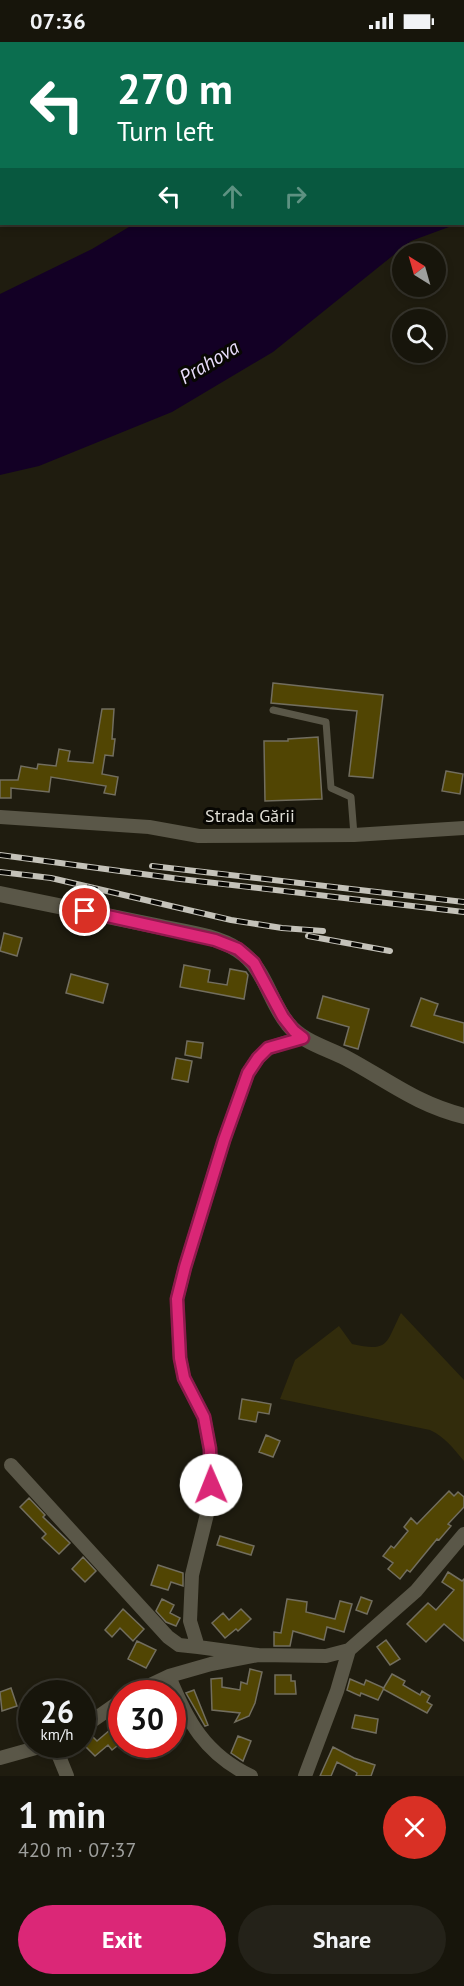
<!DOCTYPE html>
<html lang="en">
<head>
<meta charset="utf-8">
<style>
  :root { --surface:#17150b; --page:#242219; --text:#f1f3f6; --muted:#9e9f9d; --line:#36342c; --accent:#db2777 }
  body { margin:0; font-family:"PT Sans",sans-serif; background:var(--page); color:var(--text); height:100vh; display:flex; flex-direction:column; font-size:22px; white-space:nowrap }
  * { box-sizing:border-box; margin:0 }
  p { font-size:20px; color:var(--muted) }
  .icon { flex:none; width:33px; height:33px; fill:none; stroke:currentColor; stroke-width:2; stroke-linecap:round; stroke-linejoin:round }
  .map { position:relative; height:1734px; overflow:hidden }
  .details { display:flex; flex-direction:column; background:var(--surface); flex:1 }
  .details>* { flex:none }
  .top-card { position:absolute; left:0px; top:0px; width:465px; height:183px; box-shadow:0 3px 9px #0003,0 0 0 2px var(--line); background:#0b6e4f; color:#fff; overflow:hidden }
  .needle { width:39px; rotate:323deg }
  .fabs { position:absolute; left:392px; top:201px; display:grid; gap:12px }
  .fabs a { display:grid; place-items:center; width:54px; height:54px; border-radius:50%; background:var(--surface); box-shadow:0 3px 9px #0003,0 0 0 2px var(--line); font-size:30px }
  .speed { position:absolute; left:18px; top:1638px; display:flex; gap:12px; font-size:30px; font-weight:700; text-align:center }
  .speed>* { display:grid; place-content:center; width:78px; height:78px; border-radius:50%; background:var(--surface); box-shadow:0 3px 9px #0003,0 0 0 2px var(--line); line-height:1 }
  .speed small { font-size:15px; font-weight:400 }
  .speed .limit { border:9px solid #d22; background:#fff; color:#111 }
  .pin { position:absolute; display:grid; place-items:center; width:51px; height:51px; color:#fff; margin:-26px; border:3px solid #fff; border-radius:50%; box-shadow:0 2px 6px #0007 }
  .me { position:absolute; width:66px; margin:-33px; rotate:359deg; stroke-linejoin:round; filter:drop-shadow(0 0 4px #0008) }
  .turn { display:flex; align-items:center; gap:21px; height:126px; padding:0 18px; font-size:27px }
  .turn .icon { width:78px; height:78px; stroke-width:2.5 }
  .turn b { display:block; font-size:42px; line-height:51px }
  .lanes { display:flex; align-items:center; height:57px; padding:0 18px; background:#0003; justify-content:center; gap:30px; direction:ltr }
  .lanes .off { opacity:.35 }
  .round { display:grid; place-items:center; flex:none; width:63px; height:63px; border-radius:32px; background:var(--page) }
  .overview { display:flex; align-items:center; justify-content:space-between; height:102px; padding:0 18px }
  h1 { font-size:36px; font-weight:800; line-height:45px }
  .primary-button { display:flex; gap:12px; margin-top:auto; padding:12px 18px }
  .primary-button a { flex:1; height:69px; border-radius:36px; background:var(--accent); color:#fff; font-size:24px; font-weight:800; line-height:69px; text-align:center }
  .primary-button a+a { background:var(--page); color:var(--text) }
  .status { display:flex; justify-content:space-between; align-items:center; height:42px; padding:0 30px; background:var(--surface); direction:ltr }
  .status svg { height:16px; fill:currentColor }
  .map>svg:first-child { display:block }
  .green { fill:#322c0c }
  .water { fill:#130025 }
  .building { fill:#514503; stroke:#726e5f; stroke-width:1.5 }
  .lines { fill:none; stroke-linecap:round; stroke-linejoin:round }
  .service { stroke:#5a5748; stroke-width:7 }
  .minor { stroke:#5a5748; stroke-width:14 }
  .tertiary { stroke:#5a5748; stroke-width:16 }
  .rail-casing { stroke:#c4c2b9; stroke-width:6 }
  .rail { stroke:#080703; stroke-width:4; stroke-dasharray:11; stroke-linecap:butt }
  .route-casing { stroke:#8e194d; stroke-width:15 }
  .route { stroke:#db2777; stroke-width:10 }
  .labels { text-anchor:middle; stroke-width:6; stroke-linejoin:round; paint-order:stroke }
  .street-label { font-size:18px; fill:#dfddd5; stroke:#080703 }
  .water-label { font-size:20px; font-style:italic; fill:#e9ddfb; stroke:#080703 }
</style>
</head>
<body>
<div class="status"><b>07:36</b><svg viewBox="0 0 49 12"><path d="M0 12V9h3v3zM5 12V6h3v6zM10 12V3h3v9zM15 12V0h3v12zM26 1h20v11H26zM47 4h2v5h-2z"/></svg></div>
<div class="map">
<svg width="464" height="1734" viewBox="0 0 464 1734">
  <rect width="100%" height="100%" fill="#1f1c0f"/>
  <path class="green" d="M401,1271L464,1338V1419C453,1406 445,1395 430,1388L280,1357L295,1318L339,1284L352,1302C390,1311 386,1300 401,1271Z"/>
  <path class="water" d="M464,55V183L457,182L411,199L273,310L172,370L39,424L0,433V252L92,207L134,182H464Z"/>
  <path class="building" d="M273,641L383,653L373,736L349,734L357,669L271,661Z
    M102,667H114L112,697H115L113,714L105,713L102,732L118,735L115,753L104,751L106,744L51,735L49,750L11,746V756H0V738H18L21,724L37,727L38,722L56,724L59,707L70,709L68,719L93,721Z
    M318,695L322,757L265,759L264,699H288V697Z
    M446,729L463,732L460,752L442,749Z
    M4,891L22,896L17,914L0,909Z
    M184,923L210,928L208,940L227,943L230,927L246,930L248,933L244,957L180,945Z
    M71,932L108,942L103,961L66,951Z
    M323,954L369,967L358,1007L344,1003L349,985L317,976Z
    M421,956L438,962L434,973L464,981V1001L411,984Z
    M187,999L203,1001L201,1016L185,1013Z
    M176,1016L192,1019L188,1040L172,1037Z
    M242,1357L271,1362L269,1372L258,1370L256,1380L239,1377Z
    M266,1393L280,1399L273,1415L259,1410Z
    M449,1449L454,1454L458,1450L464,1455V1465L448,1482L451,1484L439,1498L437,1497L410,1530L407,1528L400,1537L388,1527L393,1521L383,1514L391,1504L394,1506L408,1489L404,1485L411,1476L417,1482Z
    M29,1456L45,1473L43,1475L70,1501L59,1512L42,1496L46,1492L20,1465Z
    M220,1494L254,1504L251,1513L217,1503Z
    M83,1515L96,1529L85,1540L72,1527Z
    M158,1523L183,1531V1544L171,1540L168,1548L151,1543Z
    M448,1530L462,1539L464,1537V1599L444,1582L426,1600L407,1582L428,1561L436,1568L454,1548L442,1540Z
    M361,1555L372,1559L367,1572L356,1568Z
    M162,1557L174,1563L170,1571L180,1576L176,1584L166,1580L156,1569Z
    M287,1557L307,1560L306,1570L335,1577L340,1559L352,1562L344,1590L327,1585L324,1598L293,1589L290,1604H274V1590L281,1591Z
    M123,1567L144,1587L133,1599L120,1586L112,1595L105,1588Z
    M241,1567L251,1577L238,1589L236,1587L225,1596L212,1581L223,1571L229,1578Z
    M386,1598L400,1617L390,1623L377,1605Z
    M137,1599L156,1608L146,1626L128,1617Z
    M250,1627L262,1630L255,1661L249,1674L235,1680L240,1671L212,1668L211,1637L222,1636V1645L240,1648L241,1640L247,1642Z
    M392,1632L405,1639L403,1643L420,1653L422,1649L430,1654L427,1660L432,1663L427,1671L383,1647Z
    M275,1633H291V1639H295L296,1652H275Z
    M350,1637L364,1643L366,1638L384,1646L378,1658L361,1651L360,1654L347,1648Z
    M11,1646L17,1664L2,1669L0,1650Z
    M194,1648L208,1683L205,1684L186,1651Z
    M355,1673L378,1677L376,1691L352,1686Z
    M111,1687L122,1700L112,1708L108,1703L95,1714L82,1701L91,1693L97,1699Z
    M238,1694L251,1699L243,1719L231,1711Z
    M333,1705L354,1716L375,1723L371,1734H356L357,1731L354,1729L337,1720L331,1734H320Z"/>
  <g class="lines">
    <path class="service" d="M273,668L326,680L331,746L351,755L354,793"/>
    <path class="minor" d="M0,775L149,785L199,794L354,793L464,786
      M11,1423L168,1595L179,1603L198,1605
      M258,1613L198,1605L190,1579L192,1533L208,1468L211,1443L210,1407L204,1375L184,1336L180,1316L177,1257L185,1225L224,1098L248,1031L258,1016L269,1006L303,995
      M169,1634C187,1679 205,1712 251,1734
      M131,1652L169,1634L211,1622L258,1613L326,1614L349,1608L416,1549L464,1492
      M82,1686L122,1658
      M54,1702L67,1734
      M0,1716L50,1702
      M305,1734L337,1649L349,1608"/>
    <path class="tertiary" d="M0,852C52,863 104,873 156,884C182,890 216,893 238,908C265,925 269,959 288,982C302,1000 327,1006 346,1016C389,1039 416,1062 464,1074"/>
    <defs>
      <path id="rail" d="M0,813L180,837L464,870
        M152,824L464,860
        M0,830L51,836L231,878L282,886L323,889
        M308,894L390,909"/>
    </defs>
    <use href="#rail" class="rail-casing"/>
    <use href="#rail" class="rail"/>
  </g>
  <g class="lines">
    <defs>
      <path id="route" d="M85,869L215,898L238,907L254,921L283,975L294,989L303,996L268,1006L258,1016L248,1031L224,1098L185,1225L177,1257L180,1316L184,1336L204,1375L210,1407L211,1443"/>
    </defs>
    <use href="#route" class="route-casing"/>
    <use href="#route" class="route"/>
  </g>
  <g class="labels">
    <g class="street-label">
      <text x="250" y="780">Strada Gării</text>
    </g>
    <g class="water-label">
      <text transform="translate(209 320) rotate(-31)" y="7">Prahova</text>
    </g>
  </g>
</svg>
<div class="fabs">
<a><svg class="needle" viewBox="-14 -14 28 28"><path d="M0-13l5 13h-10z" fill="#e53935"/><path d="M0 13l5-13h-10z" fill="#9e9f9d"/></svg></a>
<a><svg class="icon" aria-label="search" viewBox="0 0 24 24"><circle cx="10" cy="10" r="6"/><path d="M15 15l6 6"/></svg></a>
</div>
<div class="speed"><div>26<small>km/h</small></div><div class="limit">30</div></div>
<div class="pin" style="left:85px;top:869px;background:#d93025"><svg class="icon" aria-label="arrive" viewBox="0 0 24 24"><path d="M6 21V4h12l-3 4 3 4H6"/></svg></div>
<svg class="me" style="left:211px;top:1443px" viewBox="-20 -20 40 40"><circle r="19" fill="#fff"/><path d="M0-13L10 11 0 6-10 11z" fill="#db2777"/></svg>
<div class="top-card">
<div class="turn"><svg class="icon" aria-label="left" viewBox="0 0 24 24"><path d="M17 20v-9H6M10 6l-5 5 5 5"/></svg><div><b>270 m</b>Turn left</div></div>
<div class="lanes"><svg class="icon" aria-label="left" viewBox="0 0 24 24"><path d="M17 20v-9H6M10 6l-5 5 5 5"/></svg><svg class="icon off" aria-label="ahead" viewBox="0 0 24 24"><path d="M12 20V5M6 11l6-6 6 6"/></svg><svg class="icon off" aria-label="right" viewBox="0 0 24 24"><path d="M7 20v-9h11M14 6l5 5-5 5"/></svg></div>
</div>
</div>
<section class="details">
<div class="overview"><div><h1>1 min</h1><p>420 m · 07:37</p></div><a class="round" style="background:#d93025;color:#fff"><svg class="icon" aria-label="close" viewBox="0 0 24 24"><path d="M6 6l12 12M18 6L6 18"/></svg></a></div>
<div class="primary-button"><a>Exit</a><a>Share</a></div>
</section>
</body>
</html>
